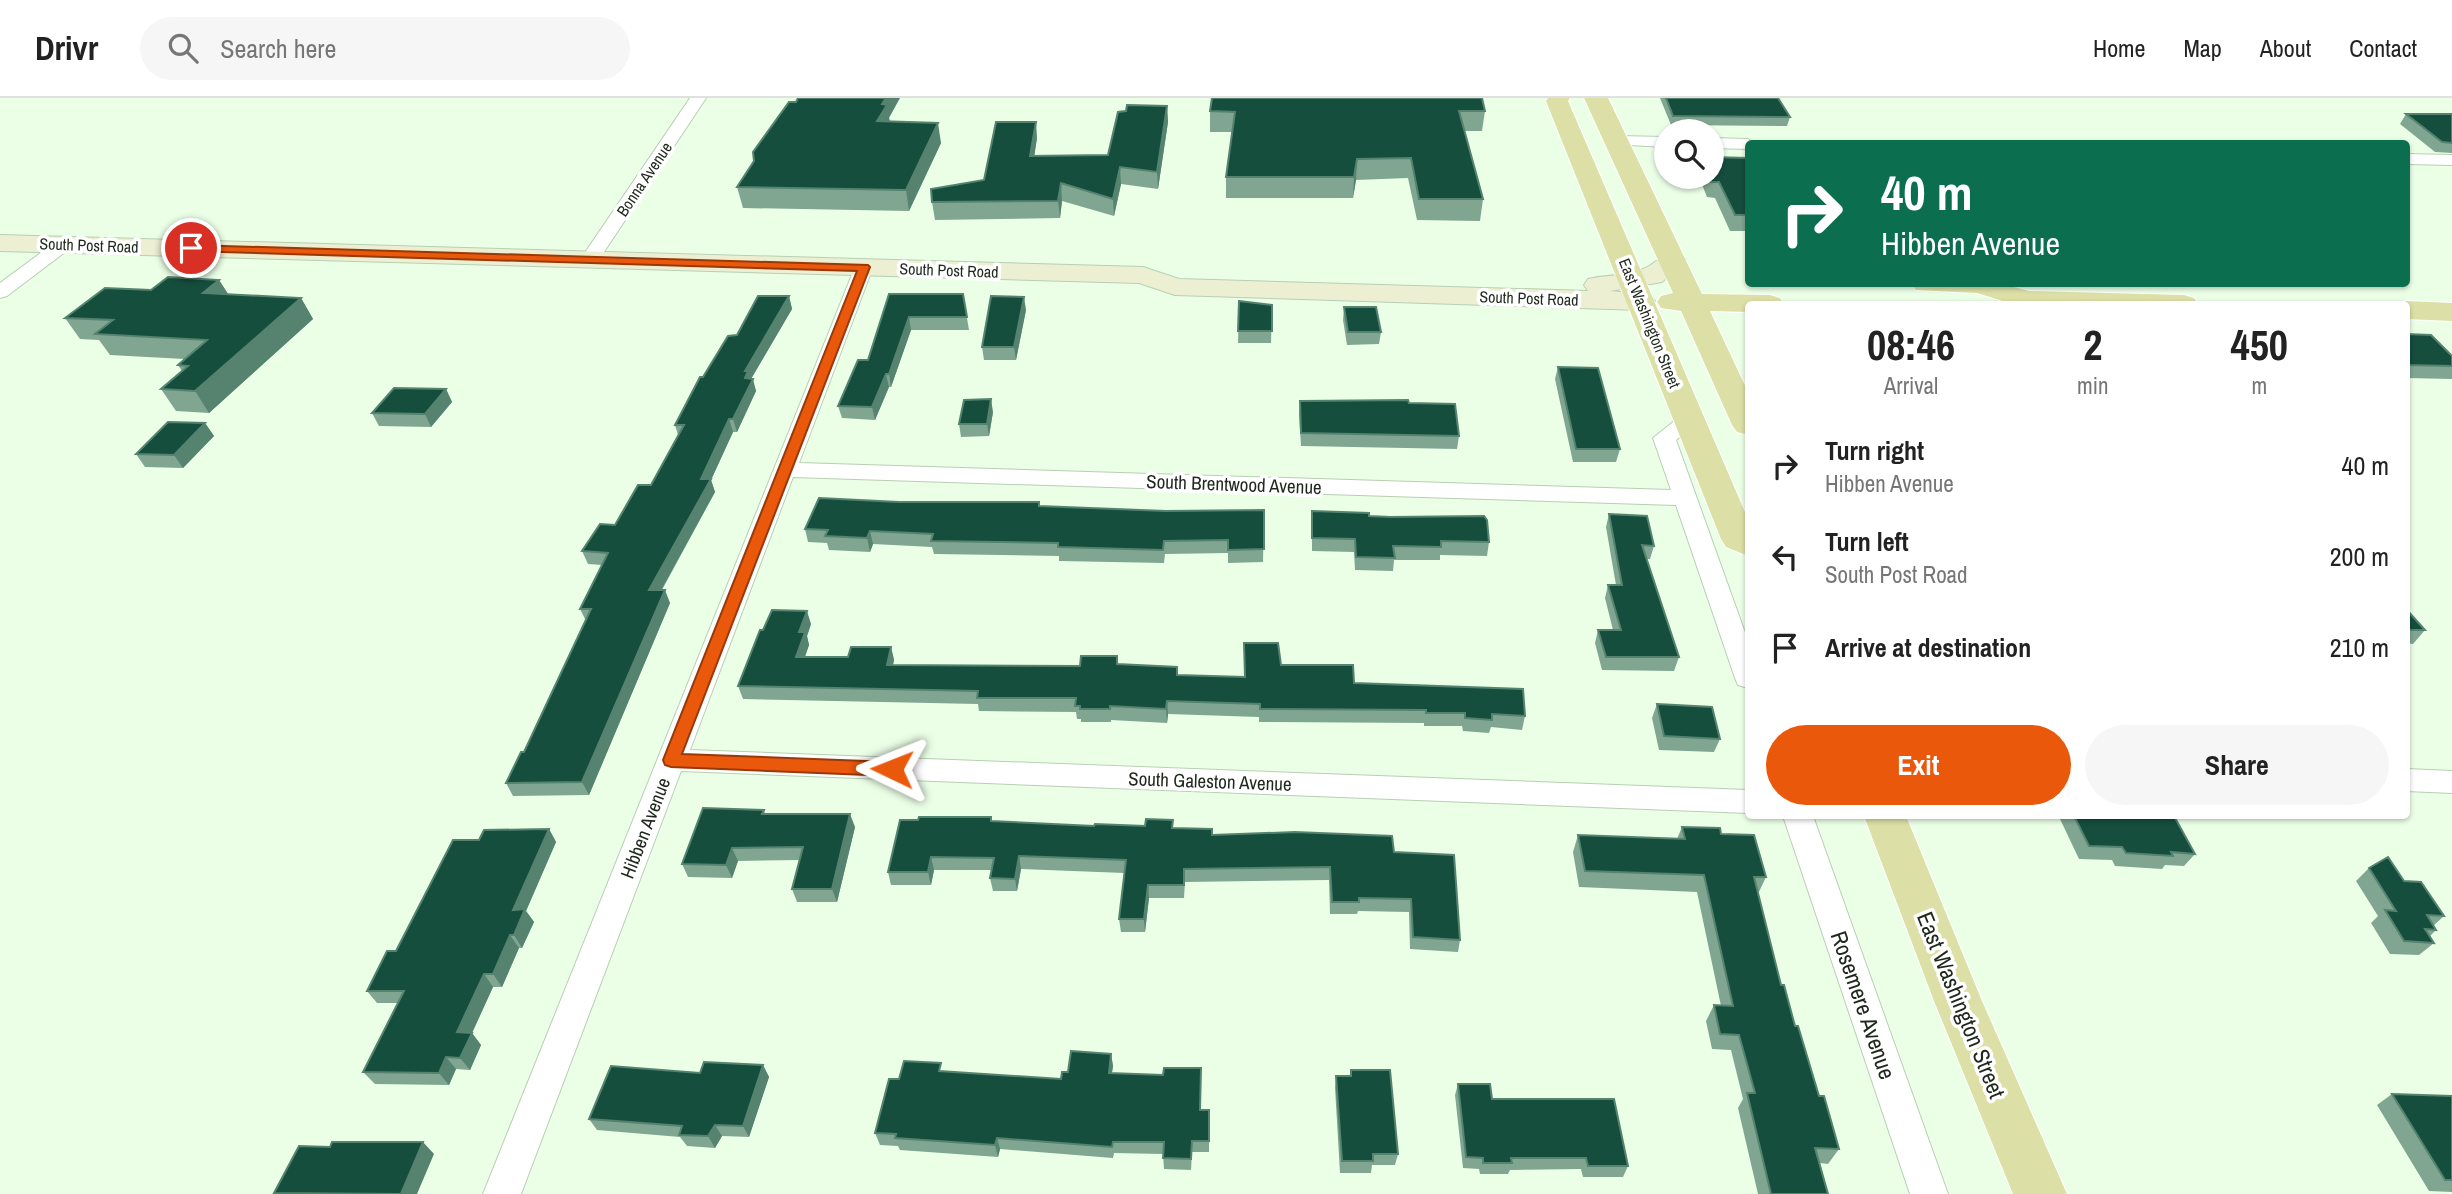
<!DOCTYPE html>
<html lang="en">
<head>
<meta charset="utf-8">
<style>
  :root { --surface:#fff; --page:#f6f6f6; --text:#222; --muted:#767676; --line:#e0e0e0; --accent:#ea580c }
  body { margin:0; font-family:"Archivo Narrow",sans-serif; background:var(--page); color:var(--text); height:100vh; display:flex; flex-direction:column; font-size:26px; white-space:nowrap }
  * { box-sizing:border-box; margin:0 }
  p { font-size:23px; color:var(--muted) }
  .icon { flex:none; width:38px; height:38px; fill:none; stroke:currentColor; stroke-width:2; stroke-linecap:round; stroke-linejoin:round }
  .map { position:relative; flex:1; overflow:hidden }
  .details { position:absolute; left:1745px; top:203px; width:665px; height:518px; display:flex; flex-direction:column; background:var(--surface); border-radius:7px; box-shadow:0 2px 5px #0004 }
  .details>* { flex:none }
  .top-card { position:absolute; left:1745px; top:42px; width:665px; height:147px; border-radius:7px; box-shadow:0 2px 5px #0004; background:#0b6e4f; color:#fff; overflow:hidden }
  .controls { position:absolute; left:1654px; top:21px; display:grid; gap:14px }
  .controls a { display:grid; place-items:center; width:70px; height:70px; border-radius:50%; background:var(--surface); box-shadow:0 2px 5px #0004; font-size:35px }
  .pin { position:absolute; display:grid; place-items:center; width:60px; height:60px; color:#fff; margin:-30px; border:4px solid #fff; border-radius:50%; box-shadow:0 2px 7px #0007 }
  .me { position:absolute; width:77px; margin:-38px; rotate:272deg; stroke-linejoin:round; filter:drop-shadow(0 0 5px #0008) }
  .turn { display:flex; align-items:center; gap:24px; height:147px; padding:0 21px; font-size:32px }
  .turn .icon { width:91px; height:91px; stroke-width:2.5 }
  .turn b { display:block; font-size:49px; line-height:60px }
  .eta { display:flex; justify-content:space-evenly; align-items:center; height:119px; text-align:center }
  .eta b { font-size:42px; font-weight:700; line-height:49px }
  .button { display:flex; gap:14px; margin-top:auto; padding:14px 21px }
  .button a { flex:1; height:80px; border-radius:42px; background:var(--accent); color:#fff; font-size:28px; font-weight:700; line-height:80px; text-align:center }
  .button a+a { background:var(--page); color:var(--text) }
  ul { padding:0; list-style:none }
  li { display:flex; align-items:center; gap:21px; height:91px; padding:0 21px }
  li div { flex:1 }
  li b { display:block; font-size:26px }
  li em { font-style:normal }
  header { display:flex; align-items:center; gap:42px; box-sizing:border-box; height:98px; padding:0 35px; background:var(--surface); border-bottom:2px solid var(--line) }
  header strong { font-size:33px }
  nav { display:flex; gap:38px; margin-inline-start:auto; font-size:24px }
  .search { width:490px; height:63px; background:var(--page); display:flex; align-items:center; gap:18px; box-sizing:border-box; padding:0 24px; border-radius:38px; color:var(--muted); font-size:26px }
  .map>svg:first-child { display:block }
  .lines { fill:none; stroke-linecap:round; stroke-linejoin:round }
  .minor-casing { stroke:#b7cfb3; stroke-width:2 }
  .secondary-casing { stroke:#b7cfb3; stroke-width:2 }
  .primary-casing { stroke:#fff; stroke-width:2 }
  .minor { fill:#fff; fill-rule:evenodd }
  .secondary { fill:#edefd3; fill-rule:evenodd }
  .primary { fill:#dce0a7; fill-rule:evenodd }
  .wall { fill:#80a692 }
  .shaded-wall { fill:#558370 }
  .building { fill:#154e3d; stroke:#558370; stroke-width:2 }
  .route { fill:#ea580c; stroke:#983908; stroke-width:2 }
  .labels { text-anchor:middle; stroke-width:7; stroke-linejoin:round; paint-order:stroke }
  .far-street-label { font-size:16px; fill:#1f281d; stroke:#fff }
  .street-label { font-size:19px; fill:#1f281d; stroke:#fff }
  .near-street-label { font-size:23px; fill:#1f281d; stroke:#fff }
</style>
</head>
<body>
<header>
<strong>Drivr</strong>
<div class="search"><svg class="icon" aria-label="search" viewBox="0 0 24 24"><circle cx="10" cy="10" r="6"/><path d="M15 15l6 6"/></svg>Search here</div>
<nav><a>Home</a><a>Map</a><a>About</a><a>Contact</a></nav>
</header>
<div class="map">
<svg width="2452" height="1096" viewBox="0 0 2452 1096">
  <rect width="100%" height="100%" fill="#ebffe7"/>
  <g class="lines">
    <defs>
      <path id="minor" d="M690,0H706L596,166H582L580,162Z
        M1617,38L1666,39V49L1611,46L1609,43L1611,40Z
        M1712,40L1748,41L1756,46H1748V51L1712,50Z
        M2406,56L2452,57V67L2406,66Z
        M63,141L69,143L72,147L69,151L7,198L0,200V185L57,143Z
        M864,163L873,169L799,365L1671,392L1653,340L1682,317H1698L1701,322L1676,342L1748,543V590L1738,587L1735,580L1676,407L793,379L690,652L1748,692V715L681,673L521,1096H483L855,169Z
        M2406,671L2452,673V695L2406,693Z
        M1783,718H1813L1948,1096H1910Z"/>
      <path id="secondary" d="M0,137L1143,169L1179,181L1588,193L1584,187L1588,181C1605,177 1627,178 1643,171C1659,165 1662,151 1682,156L1686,162L1662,184L1610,193L1651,197L1655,203L1651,209L1641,212L1175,197L1139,185L0,153Z"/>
      <path id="primary" d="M1548,0H1570L1568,3L1748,421V458L1726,449L1721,441L1546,3Z
        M1584,0H1608L1610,4L1702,196L1770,197L1780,200L1784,206H1748V214L1710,213L1748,294V337L1737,334L1732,327L1681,213L1661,210L1657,204L1661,198L1673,195Z
        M1912,186H2003L2029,193L2184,197L2194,200L2198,206H2012L1977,195L1916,192Z
        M2406,203L2452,205V223L2406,221V206H2395Z
        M1864,718H1906L1982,903L2067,1096H2013L1934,903Z"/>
    </defs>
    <use href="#minor" class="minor-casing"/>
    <use href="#secondary" class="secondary-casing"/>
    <use href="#primary" class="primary-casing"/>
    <use href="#minor" class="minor"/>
    <use href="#secondary" class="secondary"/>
    <use href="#primary" class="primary"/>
  </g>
  <path class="wall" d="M1660,0H1778L1790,19L1787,28L1671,27Z
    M1167,8L1168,24L1158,91L1121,86L1114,118L1062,103L1060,120L935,122L932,104L984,82L1037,40L1034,57H1108Z
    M1210,13H1485L1482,33H1464L1483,101L1480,123L1417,122L1408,80L1356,82L1353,100H1226V79L1232,34H1210Z
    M2406,16H2452V55L2435,54L2400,26Z
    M889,20L890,24L941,45L909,113L743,110L737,89Z
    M1748,60V133H1730L1715,100L1707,99L1699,79H1712Z
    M219,182L228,196L301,200L313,221L209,315L176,313L161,291L182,273L178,267L184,261L110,257L99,242L80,241L65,220L151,192Z
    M889,196H963L969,232H911L891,289H889L875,322L842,320L838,308L868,262Z
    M789,198L792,211L751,281L756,293L737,334H733L711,382L715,394L662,492L670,505L589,697L513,698L506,685L524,654L586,523L580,511L602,467L588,466L582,453L615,427L651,387L678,337L675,327L703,279L737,237Z
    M1239,203L1272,207L1271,245H1238Z
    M1344,209L1381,234L1379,246L1347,247L1343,222Z
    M1026,212L1016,262H984L982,249Z
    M2406,236L2452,258V281L2406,280Z
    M1558,269L1620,351L1616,364H1573L1555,281Z
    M446,291L452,304L431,329L379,328L372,315Z
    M1300,303L1409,305L1459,338L1457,351L1301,348L1299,316Z
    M993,314L989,338L961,339L959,326Z
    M205,325L214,338L183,370L145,369L136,356Z
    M899,404H1039L1040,408L1166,413L1264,412L1263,464L1228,465V455L1165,456L1164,465L1059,463V458L934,456L932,449L873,446L870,454L829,452L827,445L808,444L805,431Z
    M1312,413L1369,418L1489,444L1487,458L1440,457V462H1394L1393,473L1355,472L1354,454L1312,453Z
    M1609,416L1654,448L1650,461H1647L1679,559L1674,573L1602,572L1595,545L1598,532H1613L1605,500L1608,487H1616L1606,429Z
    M2406,511L2425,532L2413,546L2406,545Z
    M811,526L807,538L809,547L805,559H848L891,549L894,562L893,567L1080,568L1118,566L1177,569L1178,577L1244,579L1281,567L1354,585L1525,618L1522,632L1491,629L1489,635L1463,633L1462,628H1424V625L1259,624V619L1168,616L1167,625L1111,622V624H1081V621H1077L1076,614L979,613L978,606L743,601L738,588Z
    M1657,606L1720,641L1714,654L1659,652L1652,620Z
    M764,712L765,716L855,729L837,804H797L792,791L800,762L738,763L732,780L688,779L682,766Z
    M2063,718H2174L2195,756L2184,768L2165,767L2162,771L2115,768L2112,762L2079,761L2060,721Z
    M991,719L992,724L1094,728H1145L1173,722V730L1212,737L1394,754L1460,842L1458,854L1410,851L1409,814L1358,813L1357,816H1330L1329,782L1185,784L1184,800H1149L1145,834H1121L1119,821L1124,775L1021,771L1017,793H993L990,780L992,772H934L931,787H891L888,774Z
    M1682,729L1721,736L1766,779L1758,796L1781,887L1819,998L1839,1051L1828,1066L1820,1065L1828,1096H1758L1738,1010L1743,1001L1731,952L1712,951L1706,923L1714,907L1721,908L1697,794L1579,789L1573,754L1578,737L1677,741Z
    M549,731L556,744L526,813L534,824L522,850H519L502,889H493L472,935L481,947L470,972L456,971L449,987L375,986L363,974L398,905H377L367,893L479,742Z
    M2369,770L2404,783L2444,818L2433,828L2436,832L2430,838L2434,845L2419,857L2390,856L2371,825L2378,818L2356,783Z
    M1111,956L1113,968L1112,975L1163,977L1201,970V1012H1209V1054H1192L1191,1072L1164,1071L1163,1056L1114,1055L1113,1060L1000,1051L998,1059L900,1052L898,1048L880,1047L875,1035L944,973L1061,981L1068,974Z
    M763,967L769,979L749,1039L722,1038L715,1050L687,1048L680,1039L597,1032L589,1021L700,975Z
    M1351,972L1398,1056L1395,1067H1372L1371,1075H1340L1335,990L1336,978H1351Z
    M1458,986L1492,1001L1628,1068L1623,1079H1583L1581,1071L1510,1072L1508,1076H1480L1479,1071L1463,1070L1455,997Z
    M2392,996L2452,998V1094L2429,1093L2377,1007Z"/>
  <path class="shaded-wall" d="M886,0H900L889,20L891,27L877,23L882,6Z
    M1167,8L1168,24L1158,91L1157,74Z
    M1036,24L1037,40L1032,74L1030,58Z
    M938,25L941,45L909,113L906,92Z
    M1357,61L1356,82L1353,100L1354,79Z
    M1120,69L1121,86L1114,118L1113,101Z
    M1061,85L1062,103L1060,120L1058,103Z
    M219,182L232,202L203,195Z
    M789,198L792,211L751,281H753L756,293L737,334L733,321L745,280V273Z
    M1024,199L1026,212L1016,262L1014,249Z
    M301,200L313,221L209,315L195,293Z
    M909,219L911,232L891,289L889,276Z
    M886,276L889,289L875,322L872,309Z
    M446,291L452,304L431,329L425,316Z
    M991,301L993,314L989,338L987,326Z
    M729,321L733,334L711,382L715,394L654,505L649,492Z
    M205,325L214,338L183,370L174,357Z
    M870,433L873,446L870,454L867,440Z
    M665,492L670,505L589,697L582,684Z
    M807,513L811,526L807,538L809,547L800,572L796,559L799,534Z
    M891,549L894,562L890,580L887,567Z
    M1167,603L1168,616L1167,625L1166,611Z
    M850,716L855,729L837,804L832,791Z
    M549,731L556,744L526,813L534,824L522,850L514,837L513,812Z
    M732,750L738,763L732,780L726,767Z
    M1019,758L1021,771L1017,793L1015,781Z
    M931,759L934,772L931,787L928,774Z
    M1148,787L1149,800L1145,834L1144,821Z
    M510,837L519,850L502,889L493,876Z
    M484,876L493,889L472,935L481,947L470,972L460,960L457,934Z
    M1111,956L1113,968L1110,987L1109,975Z
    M446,959L456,971L449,987L439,975Z
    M763,967L769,979L749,1039L743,1028Z
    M715,1027L722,1038L715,1050L708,1038Z
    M997,1040L1000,1051L998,1059L995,1047Z
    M423,1044L434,1056L417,1096H401Z"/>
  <path class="building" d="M798,0H886L882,6L887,7L877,23L938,25L906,92L737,89L754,63L753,54L789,4H796Z
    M1212,0H1482L1485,13H1459L1483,101H1419L1411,60L1357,61L1354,79H1226L1235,14L1210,13Z
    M1666,0H1778L1790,19L1673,18Z
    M1127,7L1167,8L1157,74L1120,69L1113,101L1061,85L1058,103L932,104L931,91L984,82L996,24H1036L1030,58L1108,57L1118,14L1126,13Z
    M2406,16H2452V45L2442,44Z
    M1712,59L1748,60V117H1735L1719,84H1711L1709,79H1712Z
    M168,179L219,182L203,195L301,200L195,293L161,291L188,268L178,267L207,242L95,236L113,222L65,220L105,190L151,192Z
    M889,196H963L967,219H909L889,276H886L872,309L838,308L858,262H868Z
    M758,198H789L745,273H748L745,280L753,281L733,321H729L701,381H711L649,492H665L582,684L506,685L521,654H524L591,511H580L608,455L582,453L600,426L615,427L638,387H651L684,327H675L700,279H703L728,238L737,237Z
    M991,198L1024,199L1014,249H982Z
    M1239,203L1272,207V233H1238Z
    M1344,209H1376L1381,234H1348Z
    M2406,236L2431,237L2452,258V268L2406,267Z
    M1558,269L1598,270L1620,351H1576Z
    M394,290L446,291L425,316L372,315Z
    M991,301L987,326H959L964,302Z
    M1408,302L1409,305L1455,306L1459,338L1301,335L1300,303Z
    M168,324L205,325L174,357L136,356Z
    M819,400L899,404H1039V408L1166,413L1264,412V451L1228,452V442L1164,443L1163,452L1058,449V445L931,443L933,436L870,433L867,440L825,438L828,432L805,431Z
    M1312,413L1369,415V418L1390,419L1484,418L1487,422L1489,444L1441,443V449L1393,448L1395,460L1356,459L1355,441L1312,440Z
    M1609,416L1647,418L1654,448L1642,447L1679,559H1606L1598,532H1621L1608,487H1622Z
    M2406,511L2425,532H2406Z
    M772,512L807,513L799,534H805L796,559H848L851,549H891L887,567L1080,568L1081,558H1117V566L1177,569V577L1245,579L1244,545H1278L1281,567H1353L1354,585L1523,591L1525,618L1492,616V622L1465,620V615H1426V612L1260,611V606L1167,603L1166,611L1110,608V611H1080V608H1075L1076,600H977L978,593L738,588L760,532H763Z
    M1657,606L1712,609L1720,641L1664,638Z
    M703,710L764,712L762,716H850L832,791H792L803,749L732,750L726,767L682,766Z
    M2074,718H2174L2195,756L2171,754L2173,758L2126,755L2122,749L2089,748Z
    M919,719H991V723L1094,728L1095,726L1145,728L1146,721L1173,722L1172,730L1212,731V737L1295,734L1392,738L1394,754L1454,757L1460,842L1413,839L1411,801L1359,800V804H1332L1330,769L1184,771V787H1148L1144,821H1119L1126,762L1019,758L1015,781L990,780L994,760L931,759L928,774H888L900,722H918Z
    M1682,729L1720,730L1721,736L1754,737L1766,779H1754L1781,887H1784L1795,928H1798L1819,998H1824L1839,1051L1815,1050L1828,1096H1771L1747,995H1755L1739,937L1720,936L1714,907L1733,908L1704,777L1585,773L1578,737L1685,741Z
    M549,731L513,812L525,811L514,837H510L493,876H484L457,934L472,935L460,960L446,959L439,975L363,974L404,893H367L387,853H396L453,742H479L484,732Z
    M2388,759L2404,783L2421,784L2444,818L2427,817L2436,832L2425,831L2434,845L2404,843L2385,812L2396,813L2369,770Z
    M1071,953L1111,956L1109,975L1163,977L1164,970H1201L1200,1012H1209V1043H1192L1191,1061L1163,1060L1164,1044H1113L1112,1049L997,1040L995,1047L895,1040L896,1036L875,1035L889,981H899L904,963L941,965L939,973L1061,981L1062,974H1068Z
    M704,964L763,967L743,1028L715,1027L708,1038L679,1037L682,1028L589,1021L611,968L700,975Z
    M1351,972H1390L1398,1056H1373V1063H1342L1336,978H1351Z
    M1458,986H1490L1492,1001H1614L1628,1068H1588L1586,1060H1511L1512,1065H1483V1060L1466,1059Z
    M2392,996L2452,998V1082H2445Z
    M332,1044H423L401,1096L274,1095L299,1048L330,1049Z"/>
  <path class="route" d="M191,147L868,167L870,169L682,656L892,664L898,666L901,671L898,676L892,678L671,669L665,667L663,662L857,173L187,153L185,150Z"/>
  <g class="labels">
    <g class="far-street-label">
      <text transform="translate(644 81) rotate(-56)" y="6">Bonna Avenue</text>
      <text transform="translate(89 147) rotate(2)" y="6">South Post Road</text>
      <text transform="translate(949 172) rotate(2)" y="6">South Post Road</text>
      <text transform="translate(1529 200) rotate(2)" y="6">South Post Road</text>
      <text transform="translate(1650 225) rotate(68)" y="6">East Washington Street</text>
    </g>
    <g class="street-label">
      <text transform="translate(1234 386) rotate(2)" y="7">South Brentwood Avenue</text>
      <text transform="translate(1210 683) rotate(2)" y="7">South Galeston Avenue</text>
      <text transform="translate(645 730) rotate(-69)" y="7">Hibben Avenue</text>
    </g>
    <g class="near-street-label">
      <text transform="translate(1863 907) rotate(71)" y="8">Rosemere Avenue</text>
      <text transform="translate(1961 907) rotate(68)" y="8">East Washington Street</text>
    </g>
  </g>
</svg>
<div class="controls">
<a><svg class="icon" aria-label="search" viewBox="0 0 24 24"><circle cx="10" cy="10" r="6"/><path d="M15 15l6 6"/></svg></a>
</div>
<div class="pin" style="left:191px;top:150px;background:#d93025"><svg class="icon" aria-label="arrive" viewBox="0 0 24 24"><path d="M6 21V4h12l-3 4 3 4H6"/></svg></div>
<svg class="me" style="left:892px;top:671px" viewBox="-20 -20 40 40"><path d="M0-17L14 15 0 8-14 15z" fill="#ea580c" stroke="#fff" stroke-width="4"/></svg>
<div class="top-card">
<div class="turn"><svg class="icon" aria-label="right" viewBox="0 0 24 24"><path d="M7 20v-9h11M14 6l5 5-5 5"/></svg><div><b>40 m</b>Hibben Avenue</div></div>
</div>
<section class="details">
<div class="eta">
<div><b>08:46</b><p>Arrival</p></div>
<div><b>2</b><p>min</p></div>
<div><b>450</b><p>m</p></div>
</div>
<ul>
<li><svg class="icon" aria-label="right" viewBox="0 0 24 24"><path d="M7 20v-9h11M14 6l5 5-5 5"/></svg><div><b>Turn right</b><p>Hibben Avenue</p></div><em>40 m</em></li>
<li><svg class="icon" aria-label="left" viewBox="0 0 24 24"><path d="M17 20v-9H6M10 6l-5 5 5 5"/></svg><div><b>Turn left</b><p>South Post Road</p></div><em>200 m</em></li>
<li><svg class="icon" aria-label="arrive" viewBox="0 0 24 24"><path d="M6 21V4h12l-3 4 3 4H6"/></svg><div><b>Arrive at destination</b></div><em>210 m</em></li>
</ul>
<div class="button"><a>Exit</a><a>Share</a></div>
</section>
</div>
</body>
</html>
